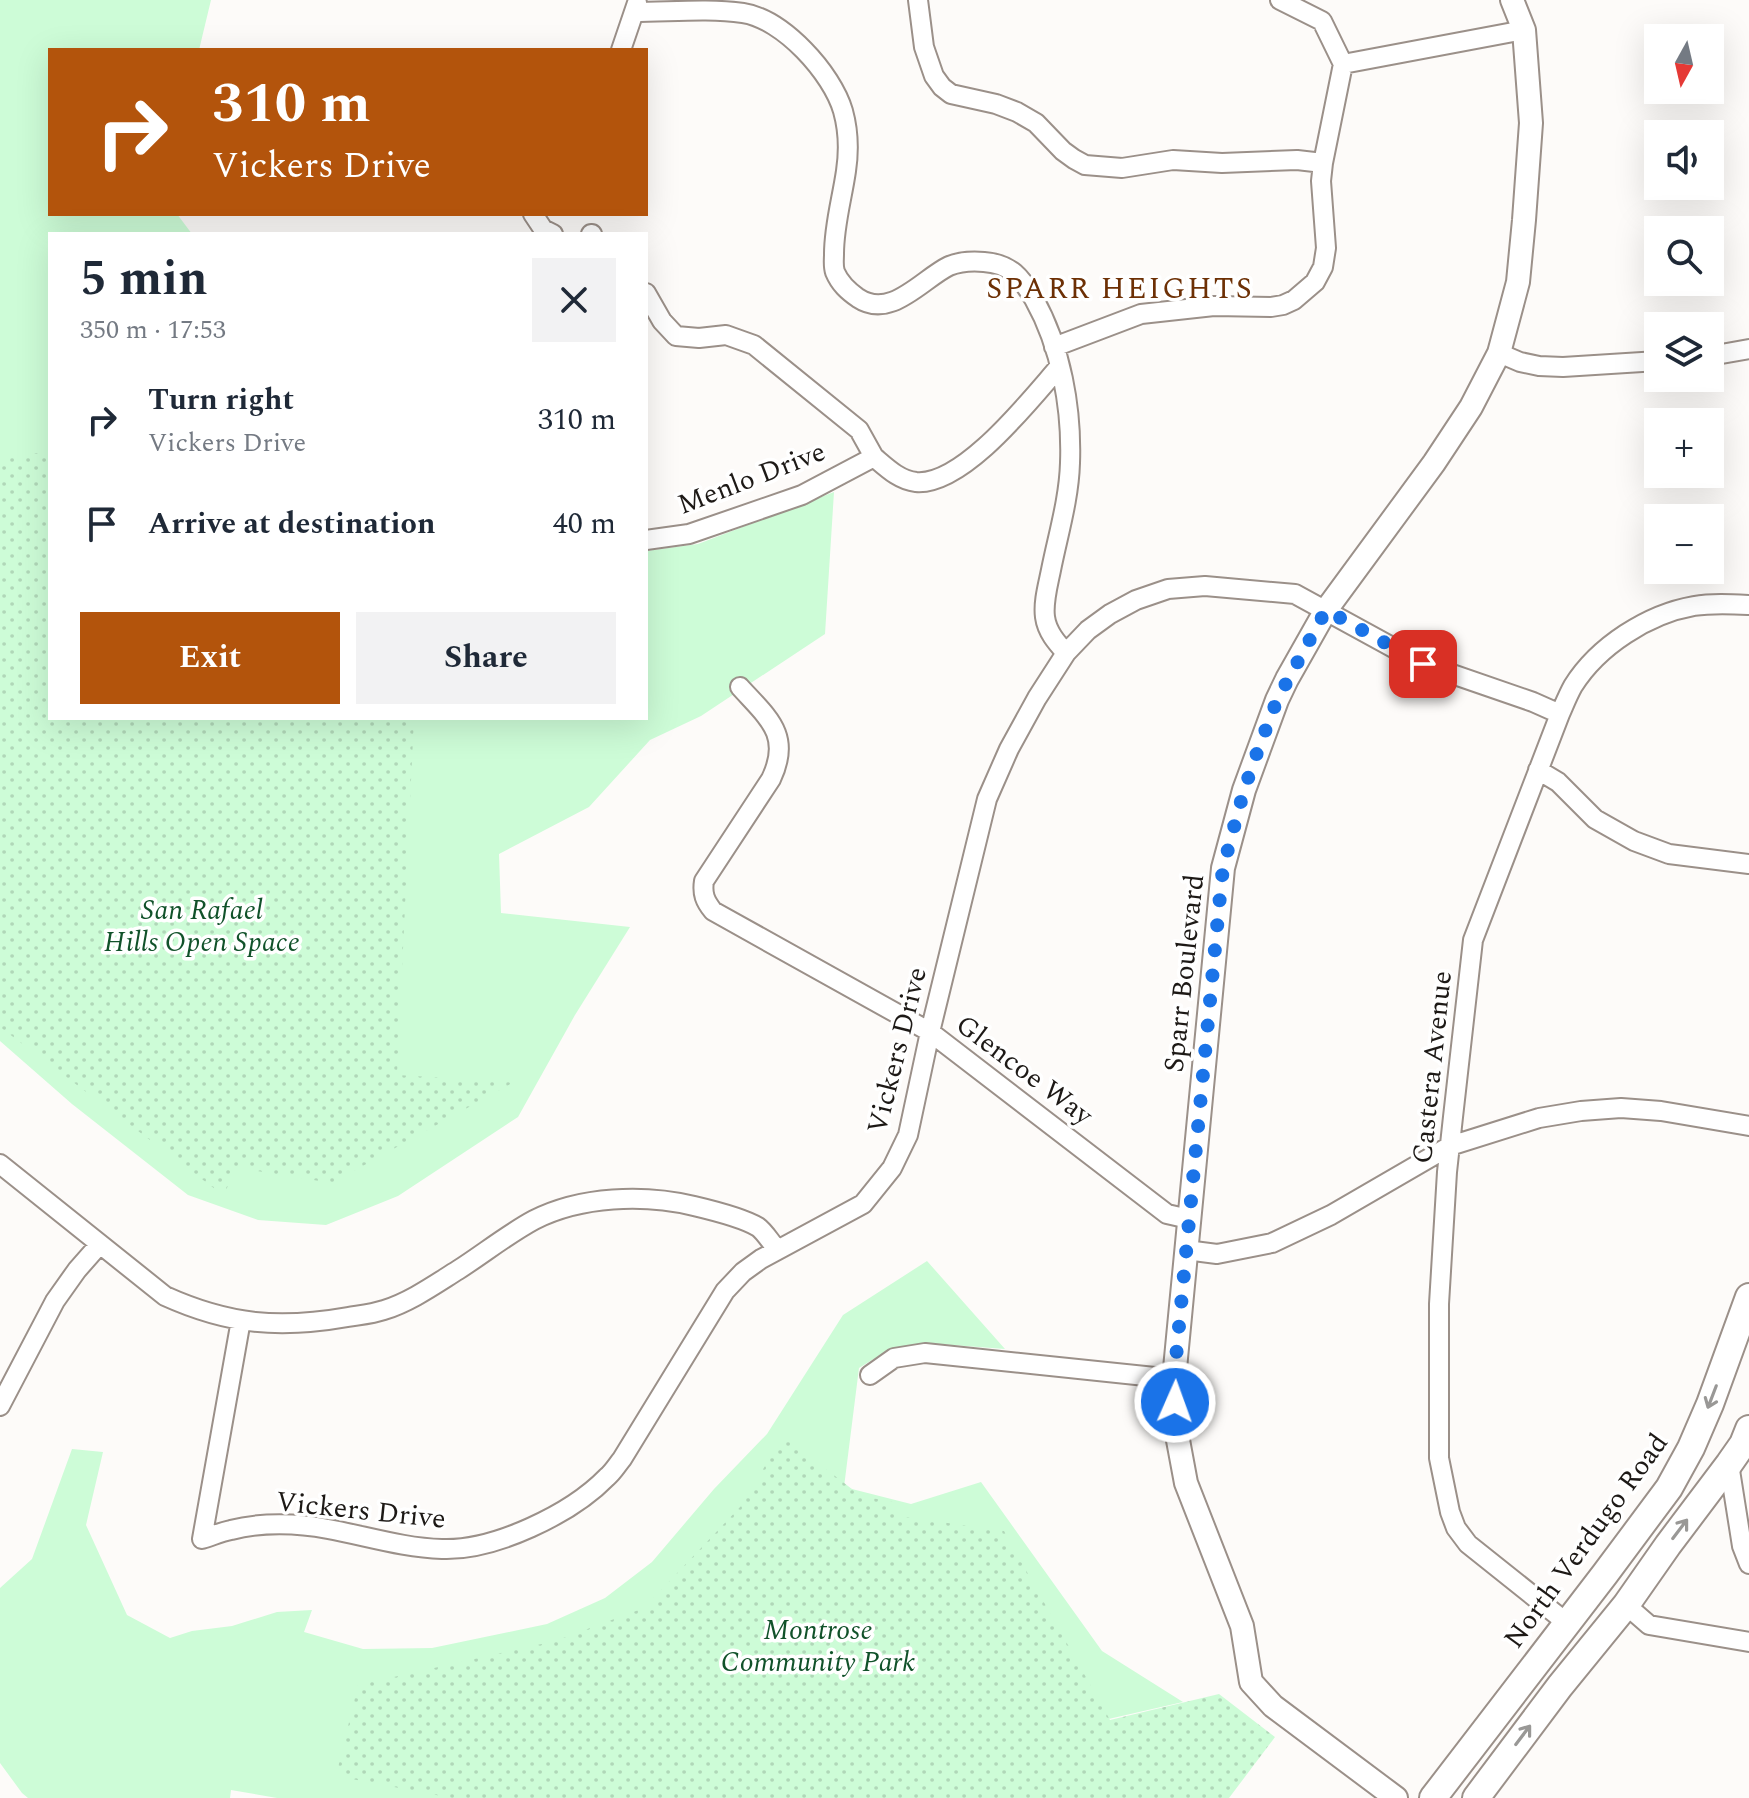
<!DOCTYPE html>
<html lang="en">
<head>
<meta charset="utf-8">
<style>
  :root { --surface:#fff; --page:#f2f2f3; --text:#1f2937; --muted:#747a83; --accent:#b3540c }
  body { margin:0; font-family:Spectral,serif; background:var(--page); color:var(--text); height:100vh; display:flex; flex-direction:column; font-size:30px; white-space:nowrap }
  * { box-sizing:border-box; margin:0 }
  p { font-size:26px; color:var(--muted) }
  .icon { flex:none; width:44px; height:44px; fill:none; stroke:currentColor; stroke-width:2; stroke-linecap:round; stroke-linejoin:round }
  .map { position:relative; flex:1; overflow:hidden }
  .panel { position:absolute; left:48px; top:232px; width:600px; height:488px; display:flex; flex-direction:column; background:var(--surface); border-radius:0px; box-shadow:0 8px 32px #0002 }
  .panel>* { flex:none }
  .guide { position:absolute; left:48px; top:48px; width:600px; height:168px; border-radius:0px; box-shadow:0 8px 32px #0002; background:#b3540c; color:#fff; overflow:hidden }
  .needle { width:52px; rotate:188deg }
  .controls { position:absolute; left:1644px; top:24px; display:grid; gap:16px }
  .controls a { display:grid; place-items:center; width:80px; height:80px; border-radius:0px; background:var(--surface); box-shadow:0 8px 32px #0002; font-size:40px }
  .pin { position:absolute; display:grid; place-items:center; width:68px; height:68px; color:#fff; margin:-34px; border-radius:16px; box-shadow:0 4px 12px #0006 }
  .me { position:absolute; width:88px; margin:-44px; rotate:2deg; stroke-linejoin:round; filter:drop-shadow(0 0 6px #0008) }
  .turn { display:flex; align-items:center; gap:28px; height:168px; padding:0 32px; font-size:36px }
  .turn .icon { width:104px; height:104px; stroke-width:2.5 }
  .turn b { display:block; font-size:56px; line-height:68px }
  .round { display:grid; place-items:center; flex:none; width:84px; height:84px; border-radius:0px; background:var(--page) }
  .head { display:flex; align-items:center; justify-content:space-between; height:136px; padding:0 32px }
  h1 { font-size:48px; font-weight:700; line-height:60px }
  .cta { display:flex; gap:16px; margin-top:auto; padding:16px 32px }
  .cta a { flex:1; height:92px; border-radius:0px; background:var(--accent); color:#fff; font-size:32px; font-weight:700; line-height:92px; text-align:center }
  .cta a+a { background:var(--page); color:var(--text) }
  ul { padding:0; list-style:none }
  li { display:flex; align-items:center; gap:24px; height:104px; padding:0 32px }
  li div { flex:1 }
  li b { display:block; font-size:30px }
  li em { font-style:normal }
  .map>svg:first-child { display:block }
  .grass { fill:#cdfcd7 }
  .park { fill:url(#park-dots) }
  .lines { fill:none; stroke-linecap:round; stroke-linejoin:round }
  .minor-casing { stroke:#9b9089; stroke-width:22 }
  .tertiary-casing { stroke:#9b9089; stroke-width:26 }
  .secondary-casing { stroke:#9b9089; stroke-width:30 }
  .minor { stroke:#fff; stroke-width:18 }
  .tertiary { stroke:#fff; stroke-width:22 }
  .secondary { stroke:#fff; stroke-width:26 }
  .oneway { stroke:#999896 }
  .route { stroke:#1a73e8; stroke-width:14; stroke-dasharray:0 25.2 }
  .labels { text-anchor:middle; stroke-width:7; stroke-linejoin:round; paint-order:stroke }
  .street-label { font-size:28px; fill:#1d1916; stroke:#fff }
  .park-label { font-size:28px; font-style:italic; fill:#11522a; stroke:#fff }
  .neighbourhood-label { font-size:30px; letter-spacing:2px; fill:#6d3005; stroke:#fff }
</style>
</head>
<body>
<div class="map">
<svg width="1749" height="1798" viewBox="0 0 1749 1798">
  <defs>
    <pattern id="park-dots" width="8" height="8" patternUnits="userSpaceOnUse" patternTransform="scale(2)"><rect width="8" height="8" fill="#cdfcd7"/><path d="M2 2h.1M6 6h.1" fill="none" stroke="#b0d7b8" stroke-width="1.8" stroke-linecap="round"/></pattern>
  </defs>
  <rect width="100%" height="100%" fill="#fdfbf9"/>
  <path class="grass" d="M0,0H211L199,50H50V214H177L192,234H50V718H646V551L698,544L834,492L825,634L701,716L650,740L589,807L499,854L501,913L630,927L575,1015L518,1117L398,1196L326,1225L258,1220L188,1195L72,1104L0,1041Z
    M927,1261L1005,1349L925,1343L885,1352L859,1368L844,1487L911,1504L981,1482L1102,1651L1183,1702L1091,1723L518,1798H277L231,1790L230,1798H28L22,1793L0,1763V1588L32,1559L72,1449L103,1452L86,1525L127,1615L170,1638L192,1631L232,1626L277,1612L312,1610L304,1632L363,1649L432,1648L547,1624L605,1598L652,1562L714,1489L767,1434L843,1315Z"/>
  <path class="park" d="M50,452V718H414L397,1075L514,1082L332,1183L238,1168L223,1195L0,1027V456Z
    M783,1436L861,1496L898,1503V1516L1004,1531L1110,1720L1219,1694L1275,1737L1229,1798H452L336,1776L358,1685L555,1641L644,1608L741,1506Z"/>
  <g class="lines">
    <defs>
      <path id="minor" d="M918,0L924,47L934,76L942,87L951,94L996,104L1017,112L1036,123L1063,151L1074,159L1085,165L1122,168L1173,160L1222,163L1297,160L1323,163
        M634,12C670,12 708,8 743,13C783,19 832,73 843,111C848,129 849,151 846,171C842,199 834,225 834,254C834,260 833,266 835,272C840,284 848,291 858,298C891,320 922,279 949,266C959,262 973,261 984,262C1011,264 1021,277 1034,299C1061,347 1072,408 1070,463C1069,499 1058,535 1051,570C1048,585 1043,602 1045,617C1047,632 1057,643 1066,653
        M621,50L637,3
        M1343,64L1524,30
        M533,214L543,229L553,234
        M591,234H592
        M646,293L662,321L676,336L699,338L726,335L754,345L859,430L874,457
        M1054,347L1141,314L1214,306L1271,307L1283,305L1294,300L1315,282L1323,267L1326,248L1321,181L1323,163L1343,64L1322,21L1280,0
        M1499,353L1520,362L1539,366L1563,367L1658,361
        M1710,356L1749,349
        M646,540L689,534L802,495L874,457C887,468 899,480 916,482C963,486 1030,400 1059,367
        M740,687C768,718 792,735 771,779L704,881C702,894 705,901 713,911L930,1032L1167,1214L1189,1219
        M1538,770L1558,782L1595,819L1634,841L1669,854L1749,864
        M0,1164L165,1296C229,1325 280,1329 348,1317C360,1315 372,1314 384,1310C410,1302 434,1285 458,1270C483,1254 508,1234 534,1220C581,1196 644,1194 694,1206C711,1210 743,1218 758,1227C765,1232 771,1243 777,1249
        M1186,1250L1217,1254L1272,1243L1331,1215L1450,1146L1539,1118L1581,1111L1621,1108L1661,1111L1749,1126
        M241,1320L202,1539C212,1536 221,1532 231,1530C261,1522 298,1523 328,1529C366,1536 404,1548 442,1549C494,1551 571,1514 607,1477C613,1472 617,1465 622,1459L725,1291L743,1272L761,1259L863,1204L892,1168L908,1135L930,1032L987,799L1009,749L1037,698L1066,653L1088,630L1110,614L1136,600L1168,589L1205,586L1295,594L1423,664L1533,702L1560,714
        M870,1375L894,1358L925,1353L1174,1379
        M0,1406L55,1301L77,1270L99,1245
        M1729,1464L1742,1546L1749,1564
        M1626,1605L1649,1625L1749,1642
        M1567,1623L1468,1544L1456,1528L1450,1512L1439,1458V1304L1447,1172L1453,1117L1473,940L1560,714C1564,705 1568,695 1573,686C1598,646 1648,614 1694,606C1712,603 1730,604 1749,605"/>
      <path id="tertiary" d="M1396,1798L1273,1706L1251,1682L1242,1626L1186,1483L1175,1424L1174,1379L1223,868L1244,790L1277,700L1287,679L1326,610L1434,463L1471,407L1499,353L1518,282L1524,220L1531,123L1524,30L1512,0"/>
      <path id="secondary" d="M1433,1798L1605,1574L1669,1488L1691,1448L1710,1404L1749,1297
        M1476,1798L1560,1686L1626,1605L1668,1545L1729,1464L1743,1444L1749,1429"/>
    </defs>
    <use href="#minor" class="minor-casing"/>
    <use href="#tertiary" class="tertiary-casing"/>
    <use href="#secondary" class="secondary-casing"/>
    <use href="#minor" class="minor"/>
    <use href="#tertiary" class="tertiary"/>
    <use href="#secondary" class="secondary"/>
  </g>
  <defs><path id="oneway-shaft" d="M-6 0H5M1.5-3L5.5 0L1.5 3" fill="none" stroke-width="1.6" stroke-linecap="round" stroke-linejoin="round" transform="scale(2)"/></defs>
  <g class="oneway">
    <use href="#oneway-shaft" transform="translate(1712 1397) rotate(111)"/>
    <use href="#oneway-shaft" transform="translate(1680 1529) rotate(-53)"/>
    <use href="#oneway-shaft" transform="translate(1523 1735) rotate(-53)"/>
  </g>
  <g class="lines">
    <path class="route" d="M1175,1402L1174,1379L1220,896L1223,868L1244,790L1258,750L1277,700L1326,610L1423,664"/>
  </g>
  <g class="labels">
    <g class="street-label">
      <text transform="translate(751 477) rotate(-21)" y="10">Menlo Drive</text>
      <text transform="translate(1183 973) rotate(-84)" y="10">Sparr Boulevard</text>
      <text transform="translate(896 1050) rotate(-76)" y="10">Vickers Drive</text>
      <text transform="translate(1431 1067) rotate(-84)" y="10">Castera Avenue</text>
      <text transform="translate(1025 1069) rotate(37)" y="10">Glencoe Way</text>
      <text transform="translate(361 1509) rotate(6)" y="10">Vickers Drive</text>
      <text transform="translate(1585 1540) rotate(-54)" y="10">North Verdugo Road</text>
    </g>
    <g class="park-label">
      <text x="202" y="919">San Rafael<tspan x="202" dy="32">Hills Open Space</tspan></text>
      <text x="818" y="1639">Montrose<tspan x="818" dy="32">Community Park</tspan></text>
    </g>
    <g class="neighbourhood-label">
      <text x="1120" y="298">SPARR HEIGHTS</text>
    </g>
  </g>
</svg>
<div class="controls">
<a><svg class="needle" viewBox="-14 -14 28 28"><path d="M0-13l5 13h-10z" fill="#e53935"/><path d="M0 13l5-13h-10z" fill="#747a83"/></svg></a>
<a><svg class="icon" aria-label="sound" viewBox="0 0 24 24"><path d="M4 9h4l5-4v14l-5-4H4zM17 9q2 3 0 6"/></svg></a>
<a><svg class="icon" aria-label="search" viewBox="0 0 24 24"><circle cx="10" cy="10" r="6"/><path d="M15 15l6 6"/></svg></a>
<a><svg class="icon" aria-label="layers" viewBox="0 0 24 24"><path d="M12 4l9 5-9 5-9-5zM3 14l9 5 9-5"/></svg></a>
<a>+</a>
<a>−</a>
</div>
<div class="pin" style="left:1423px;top:664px;background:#d93025"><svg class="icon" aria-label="arrive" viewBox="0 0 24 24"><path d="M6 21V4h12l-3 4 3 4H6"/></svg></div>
<svg class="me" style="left:1175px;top:1402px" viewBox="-20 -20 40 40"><circle r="17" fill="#1a73e8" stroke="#fff" stroke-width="3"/><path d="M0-11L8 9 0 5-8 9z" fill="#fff"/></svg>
<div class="guide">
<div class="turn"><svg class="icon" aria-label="right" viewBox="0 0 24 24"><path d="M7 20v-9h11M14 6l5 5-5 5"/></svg><div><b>310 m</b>Vickers Drive</div></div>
</div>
<section class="panel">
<div class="head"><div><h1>5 min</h1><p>350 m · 17:53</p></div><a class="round"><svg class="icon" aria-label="close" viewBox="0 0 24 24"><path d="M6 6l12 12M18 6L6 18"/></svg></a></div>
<ul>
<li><svg class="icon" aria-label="right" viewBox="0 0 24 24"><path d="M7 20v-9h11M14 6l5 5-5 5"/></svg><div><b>Turn right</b><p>Vickers Drive</p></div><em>310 m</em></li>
<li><svg class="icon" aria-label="arrive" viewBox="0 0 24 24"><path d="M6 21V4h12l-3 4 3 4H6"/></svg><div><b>Arrive at destination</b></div><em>40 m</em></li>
</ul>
<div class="cta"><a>Exit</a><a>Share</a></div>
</section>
</div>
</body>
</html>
